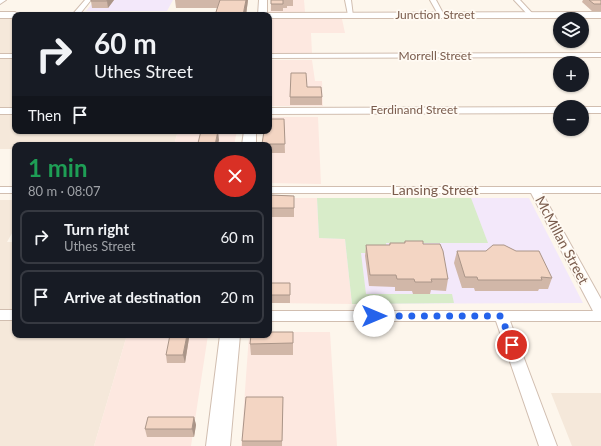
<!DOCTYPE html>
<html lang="en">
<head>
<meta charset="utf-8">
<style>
  :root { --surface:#171b24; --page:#20242c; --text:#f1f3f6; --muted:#9ea1a6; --line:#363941 }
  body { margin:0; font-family:Lato,sans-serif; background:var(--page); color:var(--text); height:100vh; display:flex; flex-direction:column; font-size:15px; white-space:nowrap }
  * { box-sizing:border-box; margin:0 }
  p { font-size:13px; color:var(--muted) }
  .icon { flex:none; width:22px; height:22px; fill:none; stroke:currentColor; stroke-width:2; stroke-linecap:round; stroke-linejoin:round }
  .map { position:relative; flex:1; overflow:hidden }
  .drawer { position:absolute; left:12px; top:142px; width:260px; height:196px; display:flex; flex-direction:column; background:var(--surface); border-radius:8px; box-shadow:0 1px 3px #0004 }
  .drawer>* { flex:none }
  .hud { position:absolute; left:12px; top:12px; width:260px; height:122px; border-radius:8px; box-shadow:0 1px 3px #0004; background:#171b24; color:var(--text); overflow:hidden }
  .tools { position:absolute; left:553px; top:12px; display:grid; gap:8px }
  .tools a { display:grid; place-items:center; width:36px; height:36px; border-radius:50%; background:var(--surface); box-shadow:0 1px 3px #0004; font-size:20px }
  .pin { position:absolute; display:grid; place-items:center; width:34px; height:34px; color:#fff; margin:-17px; border:2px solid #fff; border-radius:50%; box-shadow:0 1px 4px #0007 }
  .me { position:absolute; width:44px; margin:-22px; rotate:90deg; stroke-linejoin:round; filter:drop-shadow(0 0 3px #0008) }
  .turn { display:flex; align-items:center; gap:14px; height:84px; padding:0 16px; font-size:18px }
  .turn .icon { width:52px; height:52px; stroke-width:2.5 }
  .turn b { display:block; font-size:28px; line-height:34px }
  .then { display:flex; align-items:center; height:38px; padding:0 16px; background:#0003; gap:8px; font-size:15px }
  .round { display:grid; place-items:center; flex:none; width:42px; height:42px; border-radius:21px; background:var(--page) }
  .summary { display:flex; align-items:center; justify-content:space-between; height:68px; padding:0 16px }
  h1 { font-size:24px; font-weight:700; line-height:30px; color:#1e9e55 }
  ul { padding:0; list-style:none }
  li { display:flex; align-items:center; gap:12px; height:54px; margin:0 8px 6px; padding:0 8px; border:2px solid var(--line); border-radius:8px }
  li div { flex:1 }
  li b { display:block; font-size:15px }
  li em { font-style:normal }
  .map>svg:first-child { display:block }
  .residential { fill:#f5e8da }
  .commercial { fill:#fde8e0 }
  .education { fill:#f3e8fa }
  .green { fill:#d8ecc9 }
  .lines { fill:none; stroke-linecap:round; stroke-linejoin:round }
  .minor-casing { stroke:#d1beb0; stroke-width:2 }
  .tertiary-casing { stroke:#d1beb0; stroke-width:2 }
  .minor { fill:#fff; fill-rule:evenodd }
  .tertiary { fill:#fff; fill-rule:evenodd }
  .wall { fill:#d1b7a8 }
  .shaded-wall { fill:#aa9588 }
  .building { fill:#f3d5c3; stroke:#aa9588 }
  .route { stroke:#2563eb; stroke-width:7; stroke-dasharray:0 12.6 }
  .labels { text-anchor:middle; stroke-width:3.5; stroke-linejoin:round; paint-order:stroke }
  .far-street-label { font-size:12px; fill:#7a5c4d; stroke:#fffaf3 }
  .street-label { font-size:14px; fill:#7a5c4d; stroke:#fffaf3 }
</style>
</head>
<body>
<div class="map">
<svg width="601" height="446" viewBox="0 0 601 446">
  <rect width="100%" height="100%" fill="#fdf6ec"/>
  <path class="residential" d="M0,18H15V131H178L174,145H15V149H0Z
    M0,200H15V228L7,242H15V335H127L94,446H0Z
    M551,393H601V446H572Z"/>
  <path class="commercial" d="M271,0H304L305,12H270Z
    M271,19H342L345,33H311L312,53H269Z
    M269,60H312L315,81H322L323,106H269Z
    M269,117H318L321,184L269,183V145H263L269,131Z
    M178,131H237L234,145H174Z
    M269,198H317L319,238H345L352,304L269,303Z
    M269,332H330L337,446H241L249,335H269Z
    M127,335H208L191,446H94Z"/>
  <path class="education" d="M95,0H173L167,11H86Z
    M317,198H529L583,303L352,304L345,239L319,238Z"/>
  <path class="green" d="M317,198H471L488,243H386L387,253H361L366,294H452L454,303L352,304L345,239L319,238Z"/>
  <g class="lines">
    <defs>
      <path id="minor" d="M0,0H6L0,4Z
        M85,0H91L79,15H72Z
        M345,0H351L353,16L348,15Z
        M430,0H436L444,15L443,16H439Z
        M514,0H520L533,14V16H529Z
        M601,53V57L269,58V54Z
        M0,54H15V58H0Z
        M560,107V113L269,114V108Z
        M582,107H601V113H582Z
        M0,108H15V114H0Z
        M0,187H15V193H0Z
        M269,187H601V193H542L601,299V321H510L557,446H539L496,321H269V311H593L531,193H269Z
        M0,310H15V320H0Z"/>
      <path id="tertiary" d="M259,0H267V13L601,12V18H269V15H258Z
        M0,12H15L19,15H15V18H0Z
        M244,131H256V145H242Z
        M220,335H240L230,446H206Z"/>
    </defs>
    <use href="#minor" class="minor-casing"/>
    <use href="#tertiary" class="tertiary-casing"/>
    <use href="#minor" class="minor"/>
    <use href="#tertiary" class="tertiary"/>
  </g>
  <path class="wall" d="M91,0H114L108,8H92L91,1Z
    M175,0H248L246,15H215L217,8H176Z
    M271,0H293V6H287V8H283V11H271Z
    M583,0H601V11H592L582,2Z
    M290,97H322V105H290Z
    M284,119L285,153H269V145H262L264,131Z
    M269,195L294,196V217H269Z
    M405,241L423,244L448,279L446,291L431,290L430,294H413L412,291H395V287L369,286L365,256L366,245H389L390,243H404Z
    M457,251L552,278L548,289H539L538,291H475L474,288H462L454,263Z
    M269,283H290V303H269Z
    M293,332V355H251L250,344Z
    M189,338L185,363H167L166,355Z
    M283,397L282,446H242V441Z
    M194,417L196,425L194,437H147L145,429Z"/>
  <path class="shaded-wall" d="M107,0H114L108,8L107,1Z
    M246,0H248L246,15H243Z
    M218,131L219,140L218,145H215Z
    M187,335H189V338L185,363L183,355Z
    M194,417L196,425L194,437L192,429Z"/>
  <path class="building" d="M91,0H107V1H91Z
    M220,0H246L243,15H215Z
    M271,0H283V4H271Z
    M589,0H601V4H594Z
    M291,73H306L307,87H321L322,97H290Z
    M269,119H284L285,144H262L264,131H269Z
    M201,131H218L215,145H171V143H198Z
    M269,195L294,196V208H269Z
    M405,241H423V244H440L443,251L448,279H431L432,282H415L414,279H397L396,275H370L366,245H390V243H405Z
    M493,245H504L516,251H539L552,278L541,277L542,280H478L477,277H465L457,251H486Z
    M269,283H290V295H269Z
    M269,332H293V343L250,344L251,335H269Z
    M170,335H187L183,355H166Z
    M246,397H283L282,441H242Z
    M148,417H194L192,429H145Z"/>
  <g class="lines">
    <path class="route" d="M374,316H501L512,345"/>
  </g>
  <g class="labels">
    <g class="far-street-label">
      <text x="435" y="19">Junction Street</text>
      <text x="435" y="60">Morrell Street</text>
      <text x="414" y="114">Ferdinand Street</text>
    </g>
    <g class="street-label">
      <text x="435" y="195">Lansing Street</text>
      <text transform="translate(562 240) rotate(62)" y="5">McMillan Street</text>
    </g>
  </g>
</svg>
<div class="tools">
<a><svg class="icon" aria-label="layers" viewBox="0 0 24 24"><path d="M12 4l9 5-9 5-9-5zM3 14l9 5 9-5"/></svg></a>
<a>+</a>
<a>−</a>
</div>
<div class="pin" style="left:512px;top:345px;background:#d93025"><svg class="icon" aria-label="arrive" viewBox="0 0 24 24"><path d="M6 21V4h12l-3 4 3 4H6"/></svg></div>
<svg class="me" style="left:374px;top:316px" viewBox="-20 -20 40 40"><circle r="19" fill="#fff"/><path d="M0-13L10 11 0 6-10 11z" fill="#2563eb"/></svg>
<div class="hud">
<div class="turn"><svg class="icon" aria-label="right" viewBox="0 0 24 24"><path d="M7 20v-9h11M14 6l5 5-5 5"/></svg><div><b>60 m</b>Uthes Street</div></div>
<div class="then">Then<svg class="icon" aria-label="arrive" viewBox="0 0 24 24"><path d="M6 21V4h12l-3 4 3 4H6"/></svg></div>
</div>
<section class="drawer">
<div class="summary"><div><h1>1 min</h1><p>80 m · 08:07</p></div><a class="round" style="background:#d93025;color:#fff"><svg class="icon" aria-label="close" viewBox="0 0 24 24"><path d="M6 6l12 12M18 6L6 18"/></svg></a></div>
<ul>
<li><svg class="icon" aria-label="right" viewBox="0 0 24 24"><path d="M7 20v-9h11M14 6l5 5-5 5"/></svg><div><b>Turn right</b><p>Uthes Street</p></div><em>60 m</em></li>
<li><svg class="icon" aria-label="arrive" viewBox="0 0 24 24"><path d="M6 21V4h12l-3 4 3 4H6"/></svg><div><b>Arrive at destination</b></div><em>20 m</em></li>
</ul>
</section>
</div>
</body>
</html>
